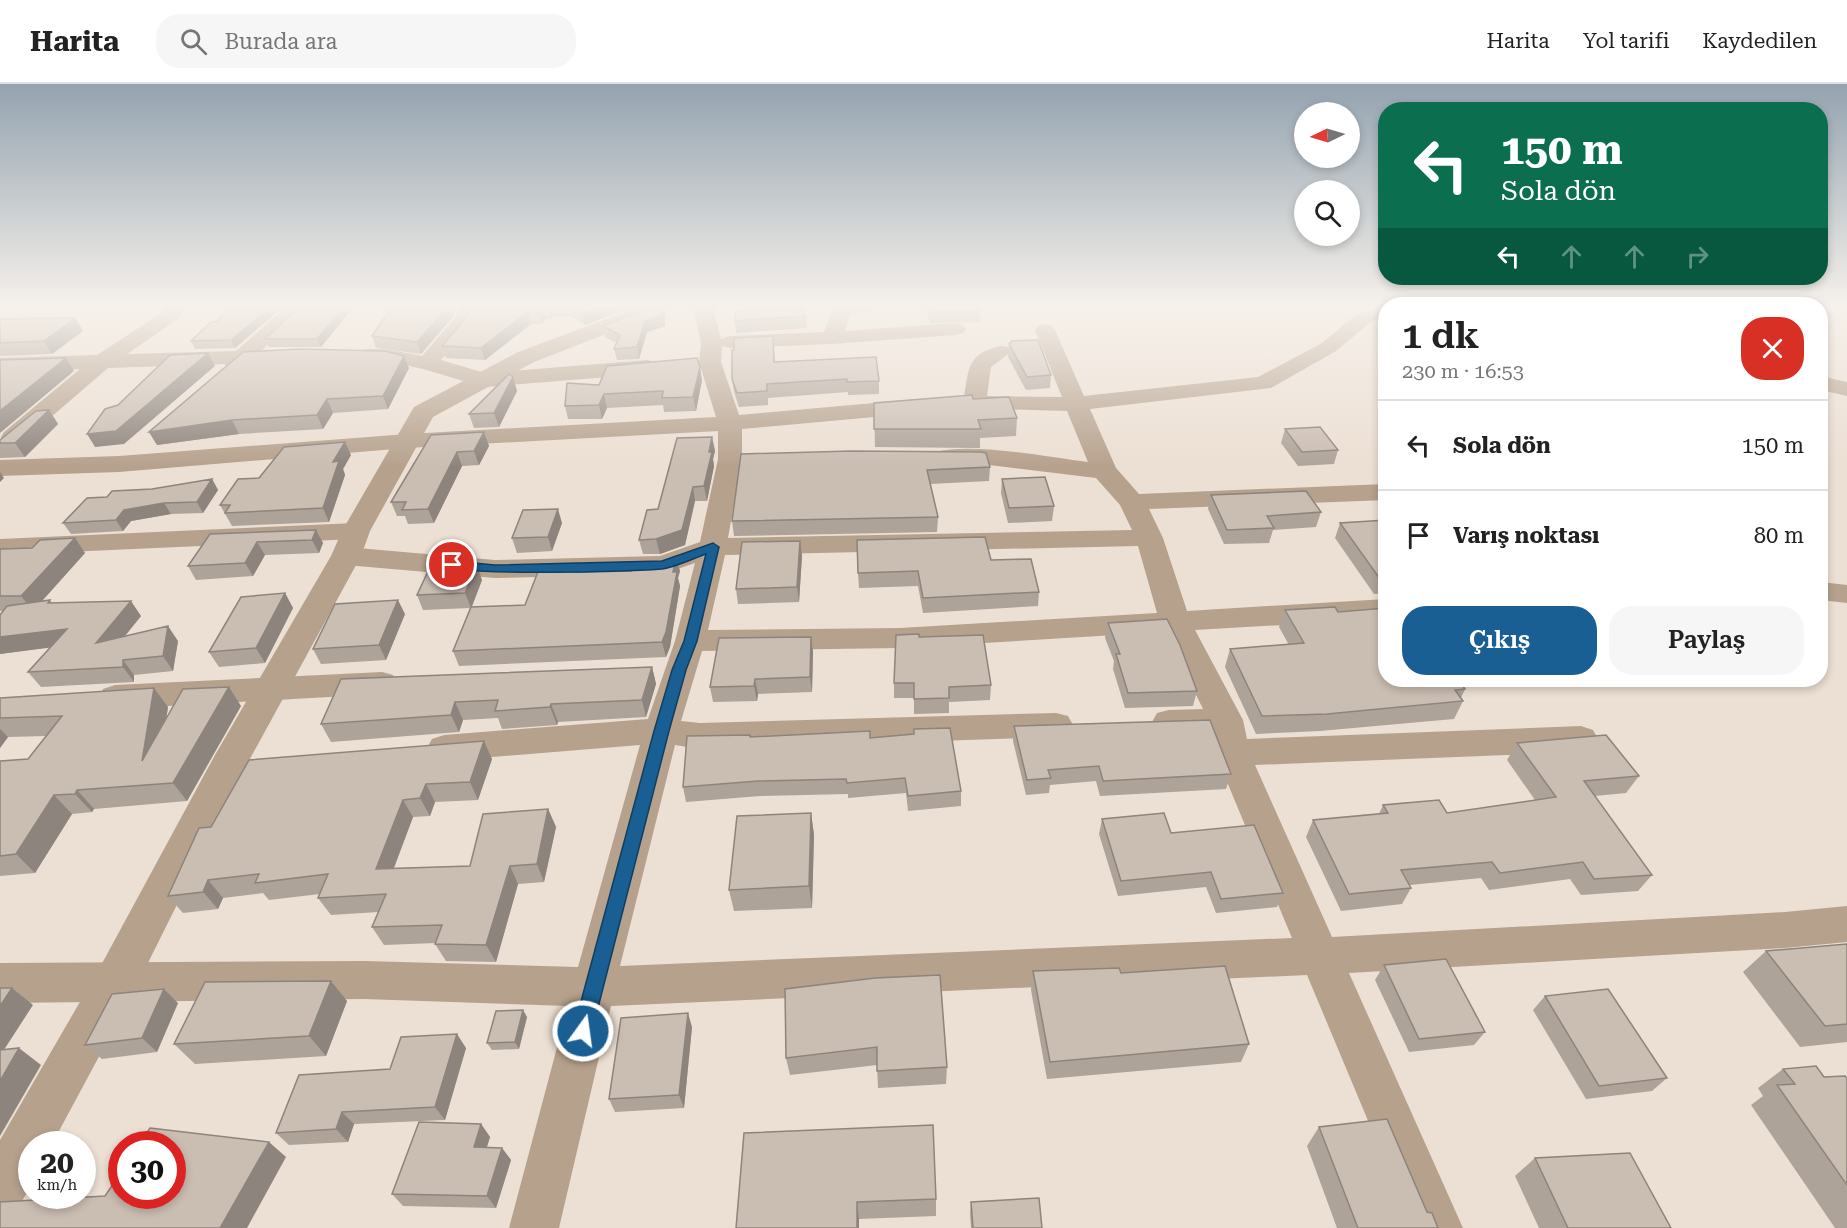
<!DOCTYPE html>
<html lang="tr">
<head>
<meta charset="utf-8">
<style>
  :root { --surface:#fff; --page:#f6f6f6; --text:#222; --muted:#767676; --line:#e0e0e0; --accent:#195f93 }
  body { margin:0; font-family:"Roboto Serif",serif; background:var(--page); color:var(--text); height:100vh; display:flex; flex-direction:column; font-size:22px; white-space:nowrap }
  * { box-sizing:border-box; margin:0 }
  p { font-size:20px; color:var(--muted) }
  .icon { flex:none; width:33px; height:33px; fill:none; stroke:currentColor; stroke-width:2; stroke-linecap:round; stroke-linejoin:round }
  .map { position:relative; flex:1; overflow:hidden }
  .details { position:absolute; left:1378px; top:213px; width:450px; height:390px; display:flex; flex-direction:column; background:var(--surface); border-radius:24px; box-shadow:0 3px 9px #0003 }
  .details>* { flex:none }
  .banner { position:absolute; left:1378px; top:18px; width:450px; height:183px; border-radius:24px; box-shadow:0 3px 9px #0003; background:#0b6e4f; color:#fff; overflow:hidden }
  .needle { width:39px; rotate:265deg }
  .buttons { position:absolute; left:1294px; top:18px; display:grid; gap:12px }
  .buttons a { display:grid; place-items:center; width:66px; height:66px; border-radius:50%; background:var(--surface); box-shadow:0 3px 9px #0003; font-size:30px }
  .speed { position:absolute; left:18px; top:1047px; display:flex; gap:12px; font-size:30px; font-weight:700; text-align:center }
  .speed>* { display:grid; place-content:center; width:78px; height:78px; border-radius:50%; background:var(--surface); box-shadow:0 3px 9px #0003; line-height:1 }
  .speed small { font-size:15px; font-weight:400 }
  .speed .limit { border:9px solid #d22; background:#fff; color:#111 }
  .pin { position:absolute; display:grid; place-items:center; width:51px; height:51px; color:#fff; margin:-26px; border:3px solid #fff; border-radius:50%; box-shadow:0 2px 6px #0007 }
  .me { position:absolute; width:66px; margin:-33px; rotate:14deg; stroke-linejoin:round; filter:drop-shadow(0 0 4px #0008) }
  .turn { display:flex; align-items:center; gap:21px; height:126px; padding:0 24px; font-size:27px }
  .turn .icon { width:78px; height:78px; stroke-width:2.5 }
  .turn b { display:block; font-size:42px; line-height:51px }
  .lanes { display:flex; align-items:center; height:57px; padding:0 24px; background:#0003; justify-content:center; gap:30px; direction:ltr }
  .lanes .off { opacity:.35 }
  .round { display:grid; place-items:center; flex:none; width:63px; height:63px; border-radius:24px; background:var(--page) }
  .head { display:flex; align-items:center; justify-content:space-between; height:102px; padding:0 24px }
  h1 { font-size:36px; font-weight:600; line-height:45px }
  .primary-button { display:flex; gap:12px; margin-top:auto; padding:12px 24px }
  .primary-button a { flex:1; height:69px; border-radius:24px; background:var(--accent); color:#fff; font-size:24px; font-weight:600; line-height:69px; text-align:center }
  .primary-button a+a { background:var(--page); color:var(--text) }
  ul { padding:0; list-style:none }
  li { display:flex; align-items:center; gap:18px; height:90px; padding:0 24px; border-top:2px solid var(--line) }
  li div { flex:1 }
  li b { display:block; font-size:22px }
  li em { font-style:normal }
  header { display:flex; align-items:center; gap:36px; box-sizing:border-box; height:84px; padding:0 30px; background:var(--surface); border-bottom:2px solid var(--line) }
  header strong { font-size:28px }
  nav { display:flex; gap:33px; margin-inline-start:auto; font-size:21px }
  .search { width:420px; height:54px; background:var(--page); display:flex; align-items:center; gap:15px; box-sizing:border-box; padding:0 21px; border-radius:24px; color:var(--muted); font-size:22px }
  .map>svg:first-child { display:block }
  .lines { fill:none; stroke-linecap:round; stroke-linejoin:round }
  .minor { fill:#b6a18d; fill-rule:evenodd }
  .tertiary { fill:#b6a18d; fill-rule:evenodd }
  .wall { fill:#aea399 }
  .shaded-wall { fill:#8d847d }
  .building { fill:#cabdb2; stroke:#8d847d; stroke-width:1.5 }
  .route { fill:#195f93; stroke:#103e60; stroke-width:1.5 }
</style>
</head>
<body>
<header>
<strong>Harita</strong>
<div class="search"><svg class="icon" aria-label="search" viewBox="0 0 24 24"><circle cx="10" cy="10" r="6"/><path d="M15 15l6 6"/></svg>Burada ara</div>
<nav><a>Harita</a><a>Yol tarifi</a><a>Kaydedilen</a></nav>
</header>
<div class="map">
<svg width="1847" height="1144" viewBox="0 0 1847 1144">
  <rect width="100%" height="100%" fill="#ecdfd3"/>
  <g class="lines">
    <path class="minor" d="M165,223H185L178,235L127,270L236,267L286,223H308L262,266L286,267L289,272L286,277L247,279L235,286L227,284L225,280L108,284L22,358L13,360L4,358L1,353L4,348L80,285L0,288V274L97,271L163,228Z
      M460,223H480L470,241L441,276L485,289L647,276L655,278L658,283L655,288L647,290L484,303L423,285L390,278L356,277L353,272L356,267C378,262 400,268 422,272L454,235Z
      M693,223H713L721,255L730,252L824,248L834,223H872L869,227L850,231L845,247L956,239L963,241L966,245L963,249L956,251L832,260L730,264L722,262L721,278L739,331L918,315L926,317L930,322L926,327L918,329L742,345V375L728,454L1132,446L1120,421L1096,394L981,380L935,378L932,373L935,368C973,358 1047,373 1088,378L1067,327L960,324L956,319L960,314L964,313C969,284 967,270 1000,262L1008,263L1011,268L991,283L987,312L1062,313L1035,246L1038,242L1045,240L1052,242L1055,246L1084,312L1258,293L1322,259L1358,229L1386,223V233L1372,237L1336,267L1271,304L1090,325L1116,384L1139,410L1386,400V416L1149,425L1163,454L1187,527L1386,515V535L1195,546L1243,636L1247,655L1581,642L1593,646L1598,655L1593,664L1581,668L1255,681L1332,853L1785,828L1847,822V858L1785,864L1349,889L1463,1144H1413L1307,891L611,922L559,1144H509L568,922L364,915L0,919V879L364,877L578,883L640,661L444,677L432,673L427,664L432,655L444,651L648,635L675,557L695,479L663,490L495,494L346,481L336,478L332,472L336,466L346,463L495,476L660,472L700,458L718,375V347L407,364L119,388L0,392V376L119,372L407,350L716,333L699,278L701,259ZM1138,462L1157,529L900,544L708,546L725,471ZM1165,548L1203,625L1169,626L1157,629L1152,638L1157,647L1169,650L1211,649L1215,669L1292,854L620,882L675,661L700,665L1056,653L1068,650L1073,641L1068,632L1056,629L700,639L681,637L702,567L900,564Z
      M1821,292L1847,298V312L1821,306Z
      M356,439L366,441L370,447L366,453L356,455L0,471V455Z
      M1821,498L1847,501V519L1821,516Z
      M382,588L393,591L398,599L393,607L382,610L115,625L103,621L99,613L103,605L115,601Z"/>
    <path class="tertiary" d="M639,223H668L665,227L534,278L433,333L370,447L361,472L246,682L131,913L52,1060H32V1100L18,1124L0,1132V1056L99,885L215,671L331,472L342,447L414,323L518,268Z"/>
  </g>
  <path class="wall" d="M230,223H283L235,264L195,265L191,257L216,238Z
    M299,223H368L367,224L352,225L321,263H269L265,255Z
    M392,223H457L452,234L421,270L376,264L372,252Z
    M472,223H632L585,241L571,232L552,233L551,235H545L542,240H531L485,276L446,274L442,262L468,231Z
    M651,223H663L665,242L647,248L639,275L617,276L614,265L617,259L605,253L603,242Z
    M746,223H805V224L801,225L806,232L807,244L736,249L735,237L746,226Z
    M925,223H978L980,227L979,238L930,239Z
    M75,234L83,247L52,270L0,272V235Z
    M773,252L775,278L879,297V310L848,311V308L768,314V321L739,323L734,308L732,295L734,266Z
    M1009,260L1051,291L1050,304L1026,306L1008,273Z
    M409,284L388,325L333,329L323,345L239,350L157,361L149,348Z
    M513,293L517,307L499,343L474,344L469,330Z
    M702,296L696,327L664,328L663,321L607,324L602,335H568L565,322L599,301Z
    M973,315L1017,334L1016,352L980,354V364L875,363L874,319Z
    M49,326L58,340L25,373L0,374V356Z
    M1285,345L1338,366L1334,380L1298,382L1281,359Z
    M484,348L489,362L479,381L462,382L434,439L408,440L405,432H397L391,418Z
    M712,353L715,367L713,375L714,382L707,417H695L685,461L660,470H643L639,456L658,425Z
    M981,368L990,383L989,397L930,400L938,433L937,448L734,452L732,437Z
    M351,371L343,385L345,391L329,438L232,442L220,421L259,394Z
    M212,395L218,406L203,429L171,430L131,437L123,447L71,450L63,439L107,413Z
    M1002,395L1054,422L1052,437L1008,439L1001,409Z
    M1211,411L1321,428L1316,443L1273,446L1269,459L1224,460L1208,425Z
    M1386,436V509L1374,510L1335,454L1340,439Z
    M562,439L552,467L517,469L512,454Z
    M316,446L323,459L319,469L265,471L253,492L196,496L188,482L210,450Z
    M75,454L85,469L42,517L50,516L52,519L141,532L125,552L178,557L173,587L134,591V598L41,603L28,588L50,563L0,570L3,527H0V465L32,464Z
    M800,457L802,472L799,518L738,520L736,505Z
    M991,476L1039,508L1038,522L923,529L918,502L859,504L858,489Z
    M578,479L580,488L680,487L678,494L680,502L670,563L666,573L459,582L453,567L470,524L423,526L417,511L482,496L472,523L525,521Z
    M285,509L293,524L265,579L219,583L209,568Z
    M1285,526L1386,596L1465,605L1461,614L1463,617L1454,635L1320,647L1256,650L1225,583L1230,565L1289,561L1279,543Z
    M405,530L386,576L321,580L313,565Z
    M1108,539L1197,607L1193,622L1125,624L1113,585L1114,577L1105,554Z
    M811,553L813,568L812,608L758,610L757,617L713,618L710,603Z
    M919,553L991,601L990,616L949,618V629L914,630V614H894V599Z
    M652,583L656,600L646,633L558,638L557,641L502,645L498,634L463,636L459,648L331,658L321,640Z
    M0,614L168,623L166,635L241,622L187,717L94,725L92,728L72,730L35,789L0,792V677L28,675L46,652L8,653L0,664Z
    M1014,642L1231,690L1226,705L1100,712L1096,697L1050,701L1049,709L1026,711L1013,657Z
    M750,653L870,654L961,707V722L908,727L906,709L848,714V710L760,712L686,718L683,703Z
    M1517,659L1639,692L1626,709L1595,712L1652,791L1638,807L1581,811L1570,795L1489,806L1481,794L1410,801L1411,804L1402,820L1341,827L1306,753L1313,736L1379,730L1383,721L1447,729L1535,716L1507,676Z
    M492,675L478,716L435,718L430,732L413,733L394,784L470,782L548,725L556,743L544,798L518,800L496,878L446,877L435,860L436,859L384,861L372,843L378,828L331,831L318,814L320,810L269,816L263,809L223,814L218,825L183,829L168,812L211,743Z
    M811,729L814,751L812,824L734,827L729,806Z
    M1102,735L1171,749L1283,809L1277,823L1216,829L1206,803L1118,812L1099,750Z
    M1847,860V958L1800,963L1743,888L1766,867Z
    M1384,881L1485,948L1474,961L1409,968L1375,896Z
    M1033,887L1121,889L1249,960L1241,978L1047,995L1031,906Z
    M785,905L947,983L946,1000L878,1004L877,981L790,991L786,974Z
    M1545,912L1667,994L1652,1007L1586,1015L1533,926Z
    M347,917L326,972L195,980L174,960Z
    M178,919L157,968L102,975L85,961Z
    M527,933L519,965L492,966L487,959Z
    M692,943L684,1024L615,1028L609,1015Z
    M466,964L445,1036L354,1040L348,1058L289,1061L276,1049L390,985Z
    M1783,985L1824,993L1847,994V1144H1835L1751,1021L1763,1012L1758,1004Z
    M481,1040L490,1053L487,1063L502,1064L511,1076L496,1124L403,1122L392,1110Z
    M933,1041L936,1115V1132L859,1135L736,1144Z
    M1319,1043L1427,1128L1438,1144H1337L1307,1062Z
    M1535,1074L1671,1144H1539L1515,1092Z
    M971,1118L1042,1144H971L970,1129Z"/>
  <path class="shaded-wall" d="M271,223H283L235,264L231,256Z
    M344,223H351L352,225L321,263L317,255Z
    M448,223H457L452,234L421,270L417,258Z
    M548,223H550L552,233L551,235Z
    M599,223H632L585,241L582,229Z
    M663,223L665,230V242L647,248L639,275L637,263L645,237Z
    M542,224L545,235L542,240L538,229Z
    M528,228L531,240L485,276L481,264Z
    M75,234L83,247L52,270L44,257Z
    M208,269L215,282L124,360L95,363L87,350Z
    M404,272L409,284L388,325L383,312Z
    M66,274L74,287L0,349V327Z
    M700,283L702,296L696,327L693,313Z
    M513,293L517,307L499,343L494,329Z
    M604,310L607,324L602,335L599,321Z
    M327,315L333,329L323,345L317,331Z
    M49,326L58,340L25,373L15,359Z
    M232,336L239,350L157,361L149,348Z
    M484,348L489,362L479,381L474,367Z
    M712,353L715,367L713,375L714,382L707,417L704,402Z
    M345,358L351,371L343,385L345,391L329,438L323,424L333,378Z
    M457,368L462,382L434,439L428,425Z
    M0,388L4,394L0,398Z
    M212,395L218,406L203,429L197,418Z
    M693,403L695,417L685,461L660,470L656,455Z
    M164,419L171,430L131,437L123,447L116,436L124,426Z
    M558,425L562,439L552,467L548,453Z
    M316,446L323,459L319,469L312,456Z
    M75,454L85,469L33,527L21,512Z
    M800,457L802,472L799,518L797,503Z
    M257,458L265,471L253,492L245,479Z
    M676,472L680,487L678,494L680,502L670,563L666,573L662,558L673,488Z
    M578,479L582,494L575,488Z
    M477,481L482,496L471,524L465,509Z
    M285,509L293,524L265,579L256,564Z
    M398,516L405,530L386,576L379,561Z
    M131,517L141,532L107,574L96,559Z
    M168,542L178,557L173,587L163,572Z
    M67,545L78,560L0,570V553Z
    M811,553L813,568L812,608L810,593Z
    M123,576L134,591V598L123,583Z
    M652,583L656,600L646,633L642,616Z
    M755,595L758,610L757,617L754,602Z
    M229,603L241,622L187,717L173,699Z
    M154,604L168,623L157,696L142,677Z
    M455,618L463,636L459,648L451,631Z
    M551,620L558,638L557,641L550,623Z
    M0,645L8,653L0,664Z
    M484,657L492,675L478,716L470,698Z
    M426,700L435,718L430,732L420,714Z
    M77,706L94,725L92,728L75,710Z
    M54,711L72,730L35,789L16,770Z
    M403,716L413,733L387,802L376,785Z
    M548,725L556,743L544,798L537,780Z
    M811,729L814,751L812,824L809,802Z
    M510,782L518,800L496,878L486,861Z
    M208,796L223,814L218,825L203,808Z
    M331,897L347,917L326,972L309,952Z
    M12,904L33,921L0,972V922Z
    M164,905L178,919L157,968L142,954Z
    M523,926L527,933L519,965L515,958Z
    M688,929L692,943L684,1024L679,1011Z
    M457,950L466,964L445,1036L435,1023Z
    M19,964L41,981L0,1052V997Z
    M342,1028L354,1040L348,1058L336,1045Z
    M481,1040L490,1053L483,1075L474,1063Z
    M269,1058L286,1073L247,1144H220Z
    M502,1064L511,1076L496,1124L487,1112Z
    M857,1118L859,1135V1144H857Z"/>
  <path class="building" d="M230,223H271L231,256L191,257L211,238H216Z
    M299,223H344L317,255H265Z
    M392,223H448L417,258L372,252Z
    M472,223H548L542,224L538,229L528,228L481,264L442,262L468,231Z
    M572,223H599L582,229Z
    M651,223H663V231L645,237L637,263L614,265L620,251L603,242Z
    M746,223H800L806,232L735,237V228L747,226Z
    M928,223H978L980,227L930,228Z
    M75,234L44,257L0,259V235Z
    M773,252L774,278L876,273L879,297L847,298V295L767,300V307L737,309L732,295V266H734V254Z
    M1038,256L1051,291L1027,293L1009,260L1012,257Z
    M299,265L385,267L404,272L383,312L327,315L317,331L232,336L149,348L243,268Z
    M208,269L116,347L87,350L105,325L118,321L170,271Z
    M66,274L0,327V276Z
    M697,274L700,283L693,313L662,314L663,307L604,310L599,321L565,322L567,299L599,301L607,282Z
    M509,290L513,293L494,329L469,330Z
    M972,311L973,315L1009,313L1017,334L978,336L981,345H874V319Z
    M49,326L15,359H0V356L36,327Z
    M1320,343L1338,366L1302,368L1285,345Z
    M484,348L474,367L457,368L428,425L402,426L406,418H391L431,351Z
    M712,353L709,368H712L704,402L693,403L682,446L656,455L639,456L647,426L658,425L677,354Z
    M345,358L333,378L339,377L323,424L225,429L230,421H220L238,395L259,394L284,363Z
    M851,367L981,368L986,369L990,383L927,386L938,433L732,437L741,370Z
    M1045,393L1054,422L1009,424L1002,395Z
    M212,395L197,418L164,419L124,426L116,436L63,439L87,414L107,413L112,407L152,405Z
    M1306,407L1321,428L1267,432L1274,444L1227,446L1211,411Z
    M558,425L548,453L512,454L523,426Z
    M1386,436V495H1380L1340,439Z
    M316,446L312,456L257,458L245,479L188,482L210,450Z
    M985,453L991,476L1031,475L1039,508L923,514L918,487L858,489L857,456Z
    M75,454L21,512H0V465L32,464L40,456Z
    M800,457L797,503L736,505L742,458Z
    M676,472L673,488H677L666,548L662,558L453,567L471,523L525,521L541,480L578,479L575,488L631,487L633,478H660Z
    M477,481L465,509L417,511L430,483Z
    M285,509L256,564L209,568L241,513Z
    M50,516L48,519L131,517L96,559L168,542L163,572L123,576V583L28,588L67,545L0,553V531L7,522Z
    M398,516L379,561L313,565L335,520Z
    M1335,523L1338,528L1386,524V596H1458L1465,605L1455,606L1463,617L1327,630L1262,632L1230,565L1304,559L1285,526Z
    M1167,535L1180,561L1197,607L1128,609L1116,570H1120L1108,539Z
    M919,550V553L983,551L991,601L949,603V614L914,615V599H894L896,551Z
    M811,553L810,593L755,595L754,602L710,603L719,554Z
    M652,583L642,616L551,620L550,623L495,627L498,616L455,618L451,631L321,640L341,595Z
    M229,603L173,699L77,706L75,710L54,711L16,770L0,772V677L28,675L62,632L0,634V614L154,604L142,677L183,605Z
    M1210,636L1231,690L1103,697L1099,682L1048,686L1051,694L1027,696L1014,642Z
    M950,644L961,707L908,712L905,694L847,699L846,695L758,697L683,703L687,652L750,651V653L870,647V654L914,650V645Z
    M1606,651L1639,692L1584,697L1652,791L1594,795L1583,778L1500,789L1492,778L1401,786L1411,804L1349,810L1313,736L1388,729L1383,721L1439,716L1447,729L1556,713L1517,659Z
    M484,657L470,698L426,700L420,714L403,716L376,785L470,782L483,730L548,725L537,780L510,782L486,861L435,860L442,841L372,843L386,810L318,814L328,790L255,799L259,790L208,796L203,808L168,812L199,744L211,743L249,676Z
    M811,729L809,802L729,806L737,732Z
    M1164,729L1171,749L1254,741L1283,809L1221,815L1211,788L1121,797L1102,735Z
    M1847,860V940L1825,942L1766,867Z
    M1446,875L1485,948L1419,955L1384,881Z
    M1225,882L1249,960L1050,978L1033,887L1119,884L1121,889Z
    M940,891L947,983L877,987V963L786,974L785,905L875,894Z
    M331,897L309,952L174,960L205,898Z
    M0,904H12L0,922Z
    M164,905L142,954L85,961L112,910Z
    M1608,905L1667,994L1599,1002L1545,912Z
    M523,926L515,958L487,959L496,927Z
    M688,929L679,1011L609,1015L621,934Z
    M457,950L435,1023L342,1028L336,1045L276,1049L299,991L390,985L401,953Z
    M19,964L0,997V966Z
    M1816,982L1824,993L1845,992L1847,994V1101L1777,1001L1795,1000L1783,985Z
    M1387,1035L1427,1128L1432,1129L1438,1144H1358L1319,1043Z
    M419,1038L481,1040L474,1063L502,1064L487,1112L392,1110Z
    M933,1041L936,1115L857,1118V1144H736L744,1049Z
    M150,1044L269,1058L220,1144H0V1118L105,1112L122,1087V1112H172V1060H139Z
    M1630,1069L1671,1144H1568L1535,1074Z
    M1039,1114L1042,1144H973L971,1118Z"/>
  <linearGradient id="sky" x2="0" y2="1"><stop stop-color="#94a3b0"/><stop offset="0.58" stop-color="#f6f1eb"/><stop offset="1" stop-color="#f6f1eb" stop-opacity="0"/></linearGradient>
  <rect width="1847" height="383" fill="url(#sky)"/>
  <path class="route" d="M713,459L719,463L697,557L686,586L669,647L592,947L590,953L583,956L576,953L573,947L654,647L672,586L684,557L706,470C692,475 676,483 662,485C635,487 458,493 446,481L452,477L495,481L662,477Z"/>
</svg>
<div class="buttons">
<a><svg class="needle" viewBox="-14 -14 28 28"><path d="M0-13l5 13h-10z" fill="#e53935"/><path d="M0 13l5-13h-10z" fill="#767676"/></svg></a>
<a><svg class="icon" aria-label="search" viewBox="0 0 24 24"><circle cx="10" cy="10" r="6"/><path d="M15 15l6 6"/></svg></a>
</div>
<div class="speed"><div>20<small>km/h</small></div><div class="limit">30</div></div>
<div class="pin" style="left:452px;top:481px;background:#d93025"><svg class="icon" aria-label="arrive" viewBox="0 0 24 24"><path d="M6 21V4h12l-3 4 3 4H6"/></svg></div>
<svg class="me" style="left:583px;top:947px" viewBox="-20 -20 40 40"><circle r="17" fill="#195f93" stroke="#fff" stroke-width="3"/><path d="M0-11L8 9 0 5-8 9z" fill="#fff"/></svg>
<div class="banner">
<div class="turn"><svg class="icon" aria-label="left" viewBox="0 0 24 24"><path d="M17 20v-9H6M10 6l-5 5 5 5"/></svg><div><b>150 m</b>Sola dön</div></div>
<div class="lanes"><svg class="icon" aria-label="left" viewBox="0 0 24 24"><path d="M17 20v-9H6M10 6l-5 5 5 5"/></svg><svg class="icon off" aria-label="ahead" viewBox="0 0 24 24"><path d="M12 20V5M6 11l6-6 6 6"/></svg><svg class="icon off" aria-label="ahead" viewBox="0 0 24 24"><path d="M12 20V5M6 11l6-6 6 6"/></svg><svg class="icon off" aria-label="right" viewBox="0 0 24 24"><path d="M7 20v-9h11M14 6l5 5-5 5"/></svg></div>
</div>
<section class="details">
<div class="head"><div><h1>1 dk</h1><p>230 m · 16:53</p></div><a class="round" style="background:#d93025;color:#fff"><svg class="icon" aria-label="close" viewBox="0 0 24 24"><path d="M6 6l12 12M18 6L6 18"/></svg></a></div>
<ul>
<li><svg class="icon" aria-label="left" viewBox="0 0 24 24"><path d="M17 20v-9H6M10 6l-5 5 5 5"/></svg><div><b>Sola dön</b></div><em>150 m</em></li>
<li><svg class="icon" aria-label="arrive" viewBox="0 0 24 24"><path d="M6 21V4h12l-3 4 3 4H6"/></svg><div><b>Varış noktası</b></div><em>80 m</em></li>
</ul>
<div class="primary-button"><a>Çıkış</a><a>Paylaş</a></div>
</section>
</div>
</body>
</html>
